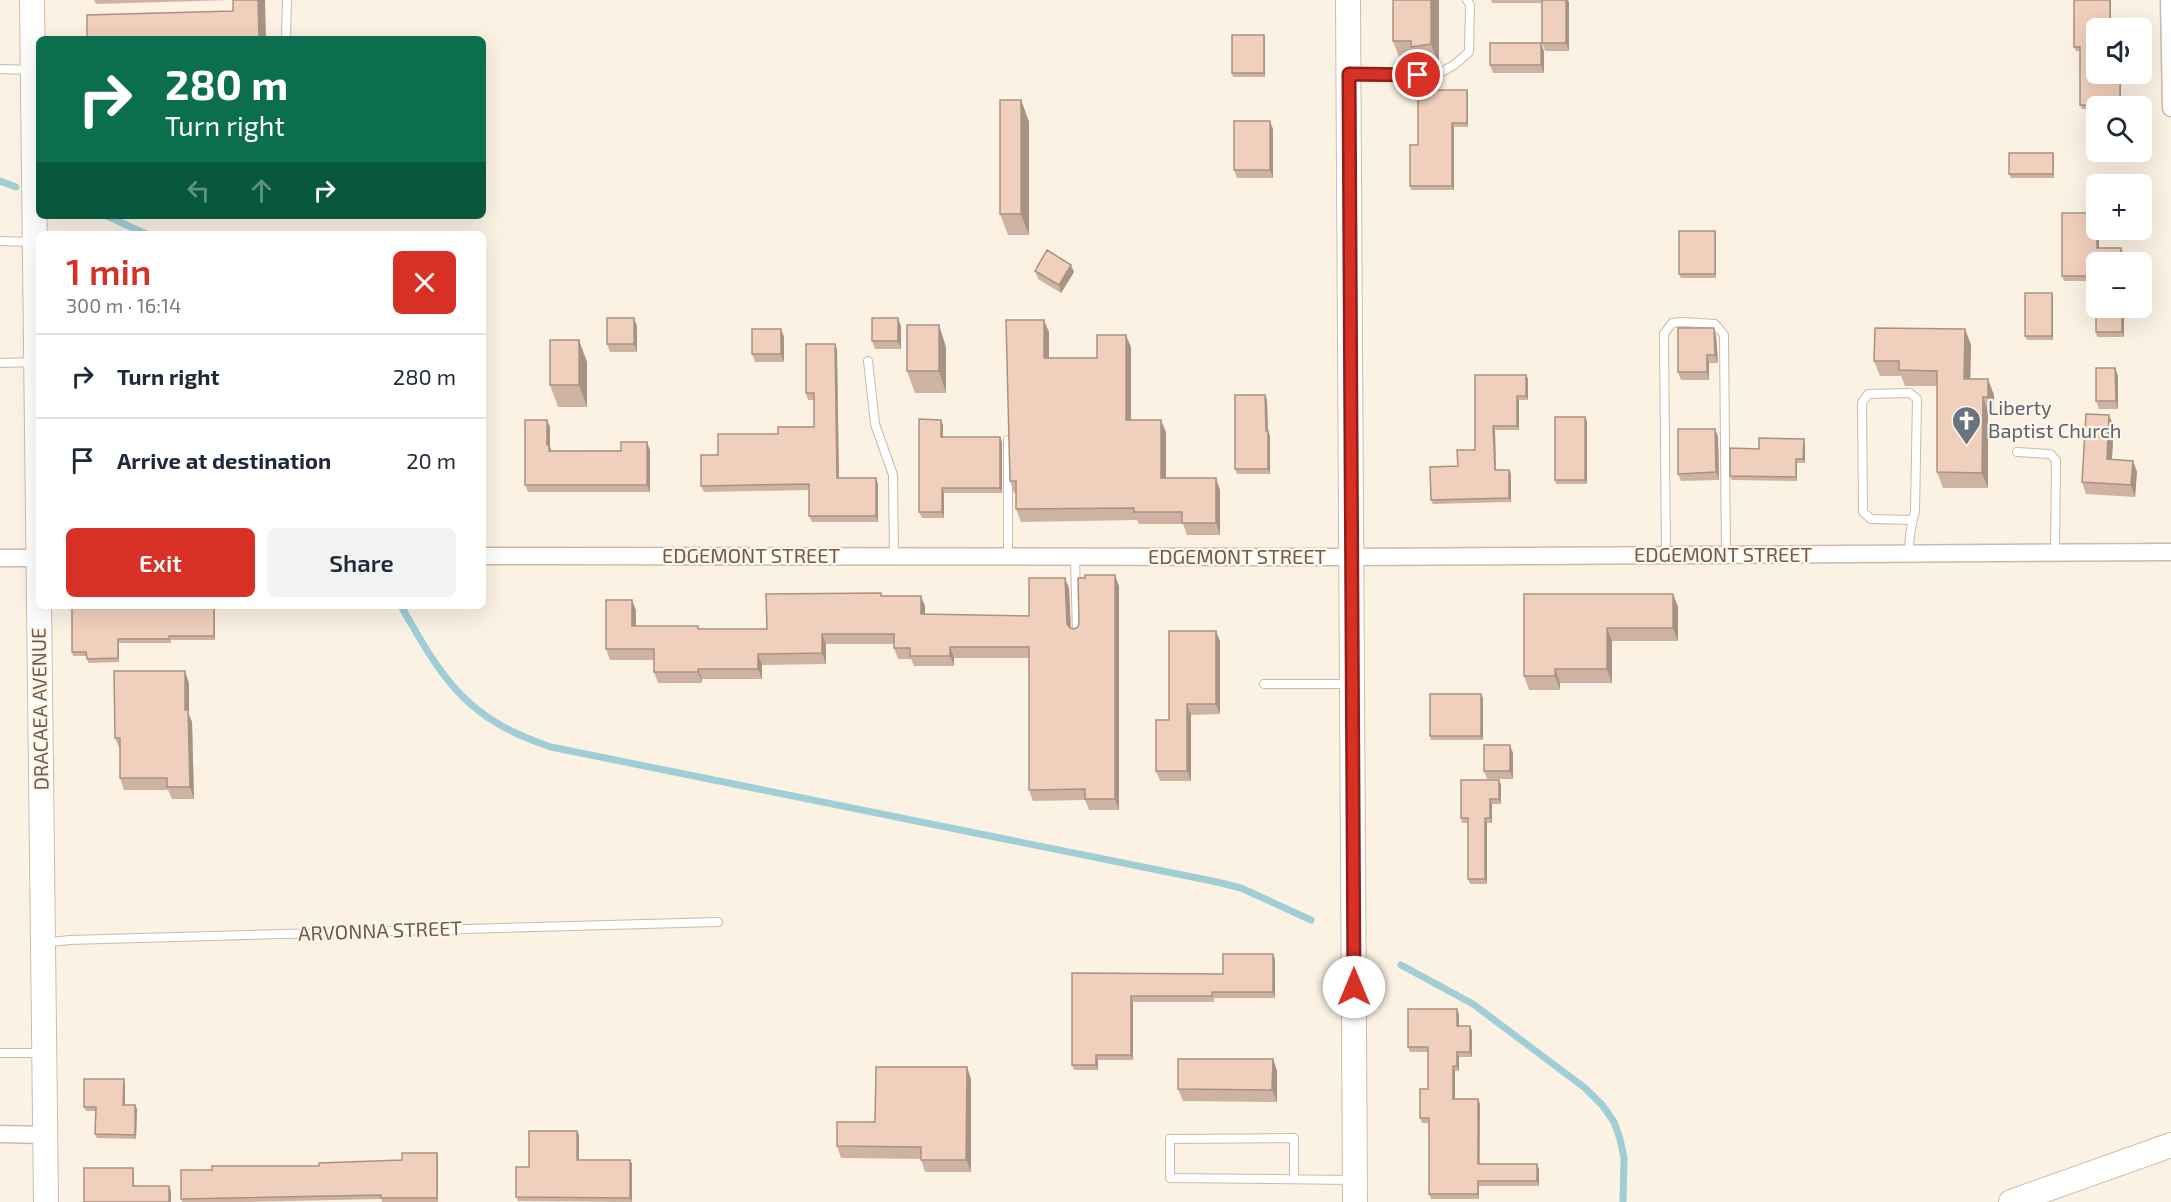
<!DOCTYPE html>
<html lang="en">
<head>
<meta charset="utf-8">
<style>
  :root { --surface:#fff; --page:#f2f2f3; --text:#1f2937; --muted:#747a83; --line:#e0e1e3; --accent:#d93025 }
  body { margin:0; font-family:"Exo 2",sans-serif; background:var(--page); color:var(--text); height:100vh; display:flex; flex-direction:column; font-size:22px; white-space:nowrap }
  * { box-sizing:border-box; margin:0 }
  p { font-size:20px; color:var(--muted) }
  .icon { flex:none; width:33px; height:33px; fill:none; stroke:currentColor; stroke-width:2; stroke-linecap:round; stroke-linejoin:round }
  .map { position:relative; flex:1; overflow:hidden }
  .drawer { position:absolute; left:36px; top:231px; width:450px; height:378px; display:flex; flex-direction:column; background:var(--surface); border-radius:9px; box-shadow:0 6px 24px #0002 }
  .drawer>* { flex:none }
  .guide { position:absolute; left:36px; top:36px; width:450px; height:183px; border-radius:9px; box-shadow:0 6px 24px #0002; background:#0b6e4f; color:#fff; overflow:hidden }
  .tools { position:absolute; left:2086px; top:18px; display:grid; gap:12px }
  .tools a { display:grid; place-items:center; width:66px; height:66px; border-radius:9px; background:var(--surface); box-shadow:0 6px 24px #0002; font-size:30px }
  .pin { position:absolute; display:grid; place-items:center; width:51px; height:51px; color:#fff; margin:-26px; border:3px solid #fff; border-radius:50%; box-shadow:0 2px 6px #0007 }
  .me { position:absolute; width:66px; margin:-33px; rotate:0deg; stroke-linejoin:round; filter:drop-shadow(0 0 4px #0008) }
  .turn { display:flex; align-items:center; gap:21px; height:126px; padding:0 30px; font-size:27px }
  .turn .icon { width:78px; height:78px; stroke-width:2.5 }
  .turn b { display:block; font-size:42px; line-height:51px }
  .lanes { display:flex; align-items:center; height:57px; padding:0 30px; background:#0003; justify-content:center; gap:30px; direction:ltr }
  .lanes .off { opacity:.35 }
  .round { display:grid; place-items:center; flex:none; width:63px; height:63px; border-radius:9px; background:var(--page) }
  .summary { display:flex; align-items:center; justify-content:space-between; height:102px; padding:0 30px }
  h1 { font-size:36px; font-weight:600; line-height:45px; color:var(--accent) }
  .cta { display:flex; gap:12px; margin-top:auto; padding:12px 30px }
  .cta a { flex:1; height:69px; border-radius:9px; background:var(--accent); color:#fff; font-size:24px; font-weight:600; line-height:69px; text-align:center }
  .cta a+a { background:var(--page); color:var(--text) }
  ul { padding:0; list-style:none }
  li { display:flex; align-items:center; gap:18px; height:84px; padding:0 30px; border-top:2px solid var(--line) }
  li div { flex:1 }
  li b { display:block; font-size:22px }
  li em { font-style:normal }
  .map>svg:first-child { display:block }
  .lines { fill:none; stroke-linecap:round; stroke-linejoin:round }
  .stream { stroke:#a0ced6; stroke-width:7 }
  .lane-casing { stroke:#cdb9ab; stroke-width:10 }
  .street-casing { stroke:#cdb9ab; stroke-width:19 }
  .secondary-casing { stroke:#d1bbab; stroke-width:26 }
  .lane { stroke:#fff; stroke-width:8 }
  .street { stroke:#fff; stroke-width:16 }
  .secondary { stroke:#fff; stroke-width:24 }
  .wall { fill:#ceb3a2 }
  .shaded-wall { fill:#a89284 }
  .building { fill:#f0d0bc; stroke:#a89284; stroke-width:1.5 }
  .route-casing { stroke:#8d1f18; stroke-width:15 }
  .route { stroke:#d93025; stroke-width:10 }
  .labels { text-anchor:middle; stroke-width:4.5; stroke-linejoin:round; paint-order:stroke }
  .worship-label { font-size:20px; fill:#5b616d; stroke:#fef6ea; text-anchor:start }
  .street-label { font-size:20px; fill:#73584a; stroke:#fef6ea }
</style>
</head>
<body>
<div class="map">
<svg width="2171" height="1202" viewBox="0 0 2171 1202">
  <rect width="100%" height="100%" fill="#fbf2e4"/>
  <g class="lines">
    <path class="stream" d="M0,181L16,187
      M107,216L146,234
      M401,606C443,680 466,719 551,747L1217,882L1241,888L1311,920
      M1401,965L1473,1004L1585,1088L1603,1106L1614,1122L1620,1139L1624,1158L1623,1202"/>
    <defs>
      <path id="lane" d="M286,39L287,0
        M0,69L32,70
        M1349,74C1374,74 1415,79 1438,73C1451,69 1459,61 1469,52L1470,5L1467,0
        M0,241L33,242
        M868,361L875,424L893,475L894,557
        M0,363L35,362
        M1008,440V557
        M2017,452L2050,454L2056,460L2055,553
        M1909,554C1909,539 1910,527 1915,512L1917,399L1910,393L1868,394L1862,403L1863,512L1871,519L1912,520
        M1666,555L1664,334L1672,323L1683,322L1715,324L1724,335L1726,555
        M1075,557L1077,634
        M1264,684H1351
        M44,943L69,940L718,922
        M0,1053H44
        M1294,1179V1138L1170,1139V1178L1352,1180"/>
      <path id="street" d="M2169,0L2171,108
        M483,556L1352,557L2171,552
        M0,558H39
        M0,1134L45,1135"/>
      <path id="secondary" d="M32,0L46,1202
        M1348,0L1355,1202
        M2011,1202L2171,1145"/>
    </defs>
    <use href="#lane" class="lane-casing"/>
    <use href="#street" class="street-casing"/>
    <use href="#secondary" class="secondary-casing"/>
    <use href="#lane" class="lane"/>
    <use href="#street" class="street"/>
    <use href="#secondary" class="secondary"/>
  </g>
  <path class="wall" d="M94,0H230L96,4Z
    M1439,0V66L1419,69L1417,63H1401L1393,41Z
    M1491,0H1568L1569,3V51H1545L1542,43V3H1492Z
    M2111,0V28L2097,74H2121V106H2097V109H2082L2080,105V51H2076L2074,47Z
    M1265,39V77H1233L1232,73Z
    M1544,51V73H1493L1490,65Z
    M1438,75L1439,79V90H1467L1468,94V127H1454V190H1411L1410,186L1418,145Z
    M1021,100L1029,122V235H1008L1000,214Z
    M1273,129V178H1237L1234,170Z
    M2053,153L2054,157V178H2011L2009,174Z
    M2099,230V248L2123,253L2124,337H2097L2096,332V281H2064L2062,276Z
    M1715,231L1716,235V278H1681L1679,274Z
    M1035,271L1074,272L1061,293L1038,279Z
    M2053,297V340H2027L2025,336Z
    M634,318L637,326V352H610L607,344Z
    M901,326V349H875L872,341Z
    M1714,328L1716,336L1718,363H1709V380H1681L1678,372Z
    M1965,329L1971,345L1970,379L1994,395V412H1988V488H1943L1937,472V386H1905L1901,376H1880L1874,361Z
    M1049,332V358H1097L1131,347V420L1166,432V478L1220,490V535H1187L1183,524H1139L1137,520L1021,522L1016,509V493H1014L1010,481Z
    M784,337V362H755L752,354Z
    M835,344L837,350L839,478L878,484V522H812L809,516V490L704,492L701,486L718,455L778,434L814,427V400H808L806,393Z
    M946,347V393H915L907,371Z
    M587,362V407H558L550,385Z
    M2115,368L2118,376V409H2099L2096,401Z
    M1526,375L1528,379V400H1519V430H1495L1496,470H1509L1511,474V502L1433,504L1431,500L1458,466L1475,450Z
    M1265,395L1267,400L1268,431L1270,436V474H1237L1235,469Z
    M547,420L550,427V447L551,451L650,450V492H528L525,485Z
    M1587,421V484H1556L1555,480Z
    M943,425V437L1002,442V493H944V518H922L919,512Z
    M2114,427L2112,459L2133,461L2137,472L2135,497L2086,494L2082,482Z
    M1715,429L1718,437L1719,480L1681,481L1678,474Z
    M1805,443V463H1797V481L1732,480L1730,476L1759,449Z
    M1119,586V810H1089L1085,800L1033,801L1029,790V658H954V666H914L911,659H898L894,648V644H826V664L762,665V679H702V683H658L654,672V660H610L606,649L632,600L636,611V626L699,629H767L881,593L882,596L925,606V614L1029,616L1069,588L1071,629H1074L1078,627Z
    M1524,594H1673L1678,607V641H1612V683H1560V690H1529L1524,676Z
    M215,606V640H171V643H119V662L88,663L87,656H73L72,652Z
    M1220,641V714L1191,715V781H1160L1156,771L1169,720Z
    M189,683V715L192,722L194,799H172L168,790H124L120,778V750L115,738Z
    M1483,698V740H1431L1430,736Z
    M1513,753V779H1487L1484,771Z
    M1499,780L1501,785V804H1492V823H1487V884H1470L1468,879V823H1462L1461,818Z
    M1275,959V998H1214V1002H1133V1060H1098V1070H1074L1072,1065V973L1223,974Z
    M1459,1014V1026H1470L1472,1031V1057H1459V1071H1455V1099H1478L1480,1104V1164L1539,1169V1186H1479V1199H1431L1429,1194V1123H1422L1420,1118L1428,1089V1052H1410L1408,1047Z
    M1273,1059L1277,1071V1102L1183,1101L1178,1089Z
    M967,1067L971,1079V1172H925L921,1159L841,1158L837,1146Z
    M124,1079L125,1083V1105H135L137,1109L136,1139L97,1138L95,1134L96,1111H86L84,1107Z
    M577,1131L579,1135V1160H630L632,1164V1202L518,1201L516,1197L529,1167Z
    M438,1157V1202H382L381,1199L241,1202H182L181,1199L212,1170L319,1166Z"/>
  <path class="shaded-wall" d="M258,0H265L266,39H259Z
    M1431,0H1439V66L1431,44Z
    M1566,0H1568L1569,3V51L1566,43Z
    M2110,0H2111V28H2110Z
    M1264,35L1265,39V77L1264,73Z
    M1541,43L1544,51V73L1541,65Z
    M2120,74H2121V106L2120,105Z
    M1438,75L1439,79V94L1438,90Z
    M1467,90L1468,94V127L1467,123Z
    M1021,100L1029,122V235L1021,214Z
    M1270,121L1273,129V178L1270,170Z
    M1452,123L1454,127V190L1452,186Z
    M2053,153L2054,157V178L2053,174Z
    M2097,230H2099V253L2097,248Z
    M1715,231L1716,235V278L1715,274Z
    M2121,248L2123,253V262H2121Z
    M1071,265L1074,272L1061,293L1059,285Z
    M2052,293L2053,297V340L2052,336Z
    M2122,308H2124V337L2122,332Z
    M634,318L637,326V352L634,344Z
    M898,318L901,326V349L898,341Z
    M1044,320L1049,332V370L1044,358Z
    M939,325L946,347V393L939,371Z
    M1714,328L1716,336L1718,363L1715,355Z
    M781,329L784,337V362L781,354Z
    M1965,329L1971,345L1970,394L1964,379Z
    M1126,335L1131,347V432L1126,420Z
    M579,340L587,362V407L579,385Z
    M835,344L837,350L839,484L837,478Z
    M1707,355L1709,363V380L1707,372Z
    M2115,368L2118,376V409L2116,401Z
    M1526,375L1528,379V400L1526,396Z
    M1988,379L1994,395V412L1988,397Z
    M1265,395L1267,400L1268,436L1266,431Z
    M1517,396L1519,400V430L1517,426Z
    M1983,397L1988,412V488L1982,473Z
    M2109,415L2114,427L2111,471L2107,459Z
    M1585,417L1587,421V484L1585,480Z
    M547,420L550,427V447L552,452V458L547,445Z
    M941,420L943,425V442L941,437Z
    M1161,420L1166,432V490L1161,478Z
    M1493,426L1495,430L1496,474L1495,470Z
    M1715,429L1718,437L1719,480L1716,472Z
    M1268,431L1270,436V474L1268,469Z
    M1000,437L1002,442V493L1000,488Z
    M1804,439L1805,443V463L1803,459Z
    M647,442L650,450V492L647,485Z
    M1796,459L1797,463V481L1796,477Z
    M2133,461L2137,472L2135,497L2131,485Z
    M1509,470L1511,474V502L1509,498Z
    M876,478L878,484V522L876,516Z
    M1216,478L1220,490V535L1216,523Z
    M942,488L944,493V518L942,512Z
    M1115,575L1119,586V810L1115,799Z
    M1065,578L1069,588L1071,635L1067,624Z
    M1673,594L1678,607V641L1673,628Z
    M921,596L925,606V625L921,614Z
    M632,600L636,611V637L632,626Z
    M214,606H215V640L214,636Z
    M1607,628L1612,641V683L1607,669Z
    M1216,631L1220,641V714L1216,704Z
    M822,634L826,644V664L822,653Z
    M118,639L119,643V662L118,658Z
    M950,647L954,658V666L950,656Z
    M758,654L762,665V679L758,669Z
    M698,669L702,679V683L698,672Z
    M1555,669L1560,683V690L1555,676Z
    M185,671L189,683V715L192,722L194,799L190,787L185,710Z
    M1481,694L1483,698V740L1481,736Z
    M1187,704L1191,715V781L1187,771Z
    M1510,745L1513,753V779L1510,771Z
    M1499,780L1501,785V804L1499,799Z
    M1490,799L1492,804V823L1490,818Z
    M1485,818L1487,823V884L1485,879Z
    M1273,954L1275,959V998L1273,992Z
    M1131,996L1133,1002V1060L1131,1055Z
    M1457,1009L1459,1014V1031L1457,1026Z
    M1470,1026L1472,1031V1057L1470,1052Z
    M1457,1052L1459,1057V1071L1457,1066Z
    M1096,1055L1098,1060V1070L1096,1065Z
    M1273,1059L1277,1071V1102L1272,1090Z
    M1453,1066L1455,1071V1104L1453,1099Z
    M967,1067L971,1079V1172L966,1160Z
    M124,1079L125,1083V1109L123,1105Z
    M1478,1099L1480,1104L1479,1169L1478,1164Z
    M135,1105L137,1109L136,1139L135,1135Z
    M577,1131L579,1135V1164L577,1160Z
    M437,1153L438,1157V1202L437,1198Z
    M630,1160L632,1164V1202L630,1198Z
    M1537,1164L1539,1169V1186L1537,1181Z
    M133,1168L134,1173V1191L133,1186Z
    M1478,1181L1479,1186V1199L1478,1194Z
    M169,1186L171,1191V1202H169Z"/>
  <path class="building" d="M233,0H258L259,39H87V15L233,11Z
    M1393,0H1431V44L1411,47V41H1393Z
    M1542,0H1566V43H1542Z
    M2074,0H2110V28H2097V74H2120V105H2080V47H2074Z
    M1232,35H1264V73H1232Z
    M1490,43H1541V65H1490Z
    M1438,75V90H1467V123H1452V186H1410V145H1418V78Z
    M1000,100H1021V214H1000Z
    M1234,121H1270V170H1234Z
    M2009,153H2053V174H2009Z
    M2062,213H2097V248H2121V262H2097V308H2122V332H2096V276H2062Z
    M1679,231H1715V274H1679Z
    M1047,250L1071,265L1059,285L1035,271Z
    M2025,293H2052V336H2025Z
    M607,318H634V344H607Z
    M872,318H898V341H872Z
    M1006,320H1044V358H1097V335H1126V420H1161V478H1216V523H1182V512H1134V508L1016,509V481H1010Z
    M907,325H939V371H907Z
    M1678,328H1714L1715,355H1707V372H1678Z
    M1875,328L1965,329L1964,379H1988V397H1983L1982,473L1937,472V371L1899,370V361H1874Z
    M752,329H781V354H752Z
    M550,340H579V385H550Z
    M806,344H835L837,478H876V516H809V484L701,486V455H718V434H778V427H814V393H806Z
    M2096,368H2115L2116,401H2096Z
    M1475,375H1526V396H1517V426H1493L1495,470H1509V498L1431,500L1430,467L1458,466L1457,450H1475Z
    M1235,395H1265L1266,431H1268V469H1235Z
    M2086,414L2109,415L2107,459L2133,461L2131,485L2082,482Z
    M1555,417H1585V480H1555Z
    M919,419L941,420V437H1000V488H942V512H919Z
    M525,420H547V445H549V451H621V442H647V485H525Z
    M1678,429H1715L1716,472L1678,474Z
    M1759,438L1804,439L1803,459H1796V477L1730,476V448L1759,449Z
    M1085,575H1115V799H1085V789L1029,790V647H950V656H910V648H894V634H822V653L758,654V669H698V672H654V649H606V600H632V626H698V629H767L766,594L881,593V596H921V614L1029,616V578H1065L1067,624L1070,628L1074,629L1078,627L1079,623L1078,578H1085Z
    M1524,594H1673V628H1607V669H1555V676H1524Z
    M72,606H214V636H169V639H118V658L87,659L86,652H72Z
    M1169,631H1216V704H1187V771H1156V720H1169Z
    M114,671H185V710H188L190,787H167V778H120V738H115Z
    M1430,694H1481V736H1430Z
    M1484,745H1510V771H1484Z
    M1461,780H1499V799H1490V818H1485V879H1468V818H1461Z
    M1223,954H1273V992H1212V996H1131V1055H1096V1065H1072V973L1223,974Z
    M1408,1009H1457V1026H1470V1052H1457V1066H1453V1099H1478V1164H1537V1181H1478V1194H1429V1118H1420V1089H1428V1047H1408Z
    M1178,1059H1273L1272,1090L1178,1089Z
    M876,1067H967L966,1160H921V1147L837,1146V1122H875Z
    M84,1079H124L123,1105H135V1135L95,1134L96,1107H84Z
    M529,1131H577V1160H630V1198L516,1197V1167H529Z
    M402,1153H437V1198H381V1195L181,1199V1170H212V1166H319V1163L402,1160Z
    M84,1168H133V1186H169V1202H84Z"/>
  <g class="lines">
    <defs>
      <path id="route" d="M1354,987L1349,74L1418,75"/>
    </defs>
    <use href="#route" class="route-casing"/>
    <use href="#route" class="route"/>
  </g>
  <defs>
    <symbol id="church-pin" viewBox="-11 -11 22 30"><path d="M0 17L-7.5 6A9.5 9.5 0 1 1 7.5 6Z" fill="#6b7280" stroke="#fef6ea"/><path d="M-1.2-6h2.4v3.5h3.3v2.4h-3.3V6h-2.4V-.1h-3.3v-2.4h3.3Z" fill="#fff"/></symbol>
  </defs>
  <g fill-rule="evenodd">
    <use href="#church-pin" x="1950" y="404" width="33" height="45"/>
  </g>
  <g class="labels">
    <g class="worship-label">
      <text x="1988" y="415">Liberty<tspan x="1988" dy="23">Baptist Church</tspan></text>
    </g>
    <g class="street-label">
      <text x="1723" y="562">EDGEMONT STREET</text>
      <text x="751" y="563">EDGEMONT STREET</text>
      <text x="1237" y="564">EDGEMONT STREET</text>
      <text transform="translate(40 709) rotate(-91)" y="7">DRACAEA AVENUE</text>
      <text transform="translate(380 931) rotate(-2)" y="7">ARVONNA STREET</text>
    </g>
  </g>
</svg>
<div class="tools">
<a><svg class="icon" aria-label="sound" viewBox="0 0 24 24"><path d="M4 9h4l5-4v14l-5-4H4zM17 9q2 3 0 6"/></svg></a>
<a><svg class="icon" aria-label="search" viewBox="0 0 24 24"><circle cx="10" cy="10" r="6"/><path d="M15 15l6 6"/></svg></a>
<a>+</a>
<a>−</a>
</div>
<div class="pin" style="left:1418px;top:75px;background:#d93025"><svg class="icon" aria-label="arrive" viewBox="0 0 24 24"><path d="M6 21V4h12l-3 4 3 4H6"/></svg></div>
<svg class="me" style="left:1354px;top:987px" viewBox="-20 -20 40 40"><circle r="19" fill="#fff"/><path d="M0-13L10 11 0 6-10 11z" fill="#d93025"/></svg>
<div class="guide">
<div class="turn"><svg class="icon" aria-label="right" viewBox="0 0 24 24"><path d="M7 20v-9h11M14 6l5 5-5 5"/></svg><div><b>280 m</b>Turn right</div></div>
<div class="lanes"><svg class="icon off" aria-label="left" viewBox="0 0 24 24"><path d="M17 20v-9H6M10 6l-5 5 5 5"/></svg><svg class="icon off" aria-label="ahead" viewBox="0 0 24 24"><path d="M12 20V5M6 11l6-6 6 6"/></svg><svg class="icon" aria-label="right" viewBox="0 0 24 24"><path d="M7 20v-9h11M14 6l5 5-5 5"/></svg></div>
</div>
<section class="drawer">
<div class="summary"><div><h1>1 min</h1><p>300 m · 16:14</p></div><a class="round" style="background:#d93025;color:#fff"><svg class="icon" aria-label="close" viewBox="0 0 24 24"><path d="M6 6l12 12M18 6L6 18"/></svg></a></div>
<ul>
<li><svg class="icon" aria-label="right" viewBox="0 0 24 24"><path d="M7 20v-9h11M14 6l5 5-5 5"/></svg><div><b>Turn right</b></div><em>280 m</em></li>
<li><svg class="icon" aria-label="arrive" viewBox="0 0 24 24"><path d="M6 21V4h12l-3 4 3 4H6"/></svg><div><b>Arrive at destination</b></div><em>20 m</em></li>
</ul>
<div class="cta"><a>Exit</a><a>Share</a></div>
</section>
</div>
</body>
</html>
